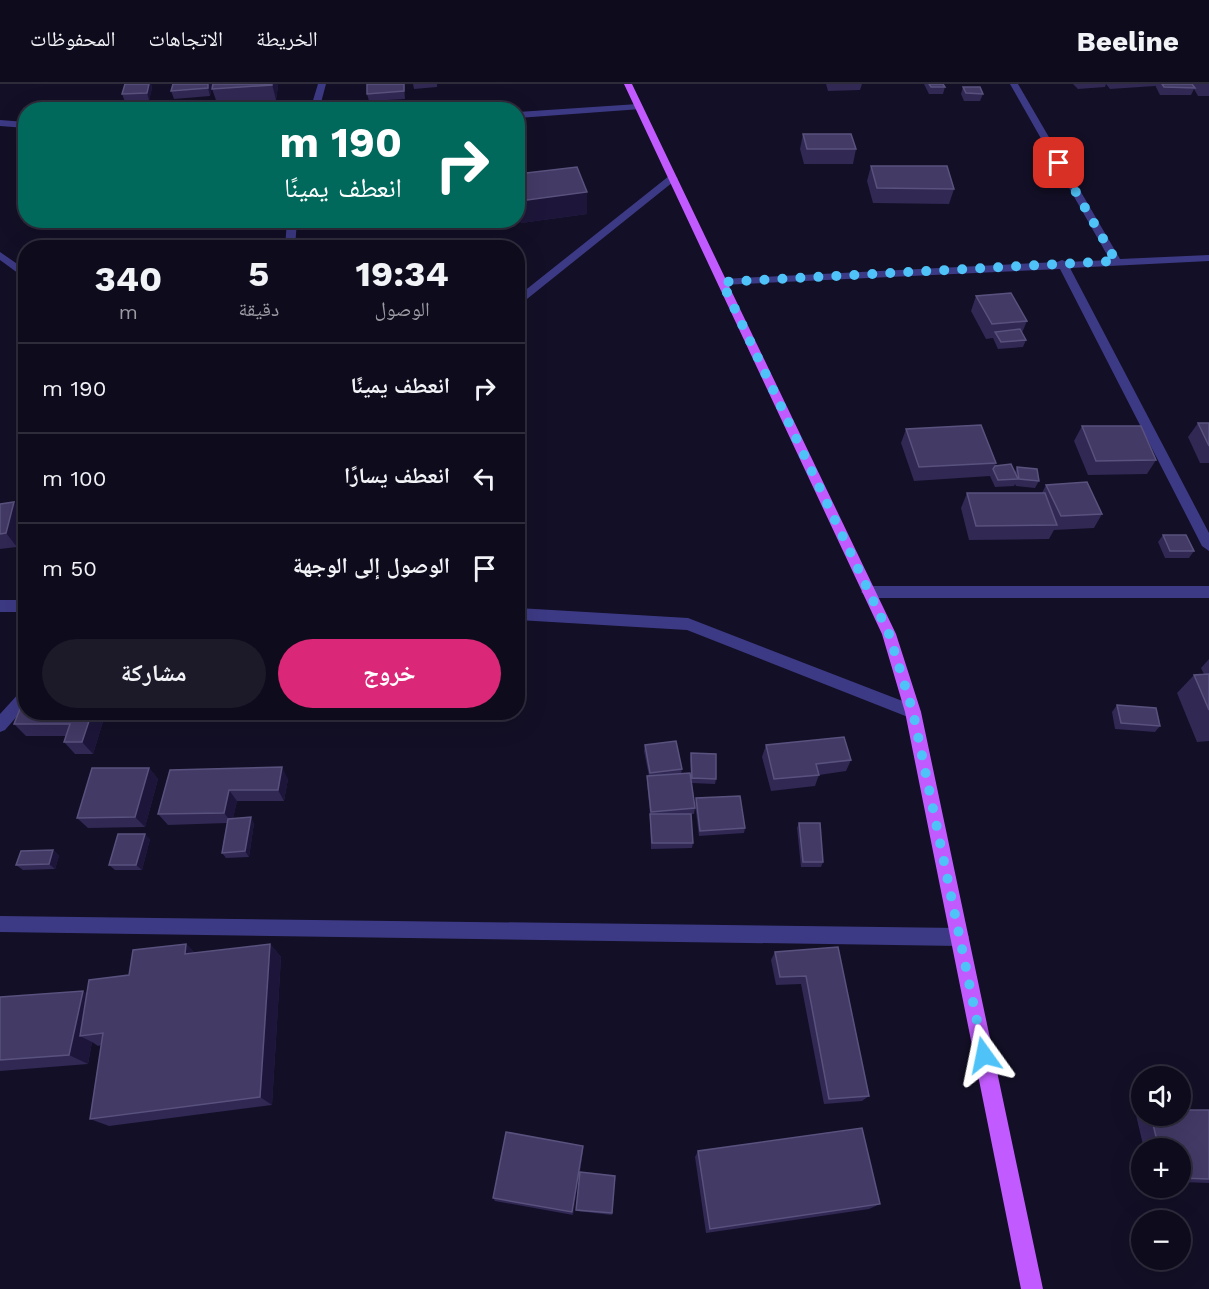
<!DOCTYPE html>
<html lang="ar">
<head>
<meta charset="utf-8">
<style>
  :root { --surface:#0e0b1c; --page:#1c1929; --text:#f1f3f6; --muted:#9b9ba3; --line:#2e2b3b; --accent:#db2777 }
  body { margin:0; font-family:"Work Sans","Noto Naskh Arabic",sans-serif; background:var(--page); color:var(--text); direction:rtl; height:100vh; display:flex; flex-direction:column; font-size:22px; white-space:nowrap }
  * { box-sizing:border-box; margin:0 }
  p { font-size:20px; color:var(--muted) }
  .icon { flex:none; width:33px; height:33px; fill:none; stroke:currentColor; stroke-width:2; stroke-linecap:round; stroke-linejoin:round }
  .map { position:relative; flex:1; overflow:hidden; direction:ltr }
  .sheet { position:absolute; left:18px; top:156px; width:507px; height:480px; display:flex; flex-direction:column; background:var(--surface); border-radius:24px; box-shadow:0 6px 24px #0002,0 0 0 2px var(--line); direction:rtl }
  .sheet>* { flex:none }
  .hud { position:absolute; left:18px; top:18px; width:507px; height:126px; border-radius:24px; box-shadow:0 6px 24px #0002,0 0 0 2px var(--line); direction:rtl; background:#00695c; color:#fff; overflow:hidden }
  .fabs { position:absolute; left:1131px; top:982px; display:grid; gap:12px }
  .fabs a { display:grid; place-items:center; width:60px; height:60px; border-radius:50%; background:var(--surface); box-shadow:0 6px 24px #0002,0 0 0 2px var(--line); font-size:30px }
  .pin { position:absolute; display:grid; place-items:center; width:51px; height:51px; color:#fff; margin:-26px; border-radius:12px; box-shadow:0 3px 9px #0006 }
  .me { position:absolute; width:66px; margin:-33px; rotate:348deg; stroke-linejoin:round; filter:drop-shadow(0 0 4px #0008) }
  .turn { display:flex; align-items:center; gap:21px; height:126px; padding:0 24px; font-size:27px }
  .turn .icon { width:78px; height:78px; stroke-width:2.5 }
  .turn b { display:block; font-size:42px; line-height:51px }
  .eta { display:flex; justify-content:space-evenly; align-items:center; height:102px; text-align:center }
  .eta b { font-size:36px; font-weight:700; line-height:42px }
  .button { display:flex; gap:12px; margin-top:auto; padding:12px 24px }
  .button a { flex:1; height:69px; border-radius:36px; background:var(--accent); color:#fff; font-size:24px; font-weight:700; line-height:69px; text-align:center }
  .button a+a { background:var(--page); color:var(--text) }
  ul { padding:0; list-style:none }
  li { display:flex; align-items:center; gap:18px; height:90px; padding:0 24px; border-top:2px solid var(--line) }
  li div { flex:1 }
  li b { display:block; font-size:22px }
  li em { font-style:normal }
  header { display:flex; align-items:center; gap:36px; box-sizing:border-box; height:84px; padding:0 30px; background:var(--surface); border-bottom:2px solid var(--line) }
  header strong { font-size:28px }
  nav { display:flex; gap:33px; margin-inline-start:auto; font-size:21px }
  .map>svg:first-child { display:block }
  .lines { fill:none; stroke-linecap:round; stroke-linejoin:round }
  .street { fill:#3d3a85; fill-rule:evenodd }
  .primary { fill:#c25bff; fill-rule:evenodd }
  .wall { fill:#312854 }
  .shaded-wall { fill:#1d163a }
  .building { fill:#433a66; stroke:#5a527e; stroke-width:1.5 }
  .route { stroke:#4fc3f7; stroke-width:10; stroke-dasharray:0 18 }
</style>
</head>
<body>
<header>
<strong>Beeline</strong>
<nav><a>الخريطة</a><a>الاتجاهات</a><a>المحفوظات</a></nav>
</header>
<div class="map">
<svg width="1209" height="1205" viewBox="0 0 1209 1205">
  <rect width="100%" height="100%" fill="#130f26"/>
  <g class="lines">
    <path class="street" d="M318,0H326L319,26H310Z
      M1010,0H1018L1120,175L1209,171V177L1070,184L1209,449V467L1202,462L1060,185L722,201L717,198L722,195L1057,178L1062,176L1067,178L1110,176Z
      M638,20L643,23L641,25L518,34V28Z
      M0,36L26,38V44L0,42Z
      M669,92L678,94L522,219L518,220V212Z
      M287,136H297L295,164H285Z
      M0,168L26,186V195L0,176Z
      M868,502H1209V514H868L861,508Z
      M0,516H26V528H0Z
      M518,524L688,534L918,623L921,628L918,633L913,635L687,546L518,536Z
      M26,605V622L5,646L0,648V630L21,607Z
      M0,832L960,844L966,847L969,853L966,859L960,862L0,848Z"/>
    <path class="primary" d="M624,0H632L896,550L921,628L1043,1205H1021L905,628L882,550Z"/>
  </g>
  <path class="wall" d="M125,0H151L152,4L149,16L125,18L122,10Z
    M173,0H212L210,12L174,15L171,7Z
    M213,0H277L278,2L276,16L217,19L212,5Z
    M367,0H404L405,15L369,17L367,10Z
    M413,0H437V3L414,5Z
    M826,0H862L860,6L828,7Z
    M924,0H943L945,3L943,10H929Z
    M1073,0H1106L1105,3L1078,5Z
    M1106,0H1209V12H1198L1194,5L1191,11H1160L1155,1V2L1110,5Z
    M963,3L983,10L980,17H964L961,10Z
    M803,50L856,65L853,80H804L800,65Z
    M871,82L954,105L949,120L873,119L867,97Z
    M518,90L587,108V130L521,139L520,135H518Z
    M976,212L1027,237L1022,249L1026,256L1023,263L998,265L993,254L986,255L971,227Z
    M1198,339H1209V379H1200L1188,353Z
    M1082,342L1156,376L1147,390L1088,391L1074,357Z
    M906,345L996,379L995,382L1015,388L1017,383L1039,397L1035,404L1016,402L1015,400L1014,402L995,403L990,392L914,397L901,359Z
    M1046,401L1102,430L1094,444L1054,446L1049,455L969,456L961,424L967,409H1042Z
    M0,420L24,432L17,463L0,465Z
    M1163,451L1194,467L1189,474H1165L1158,458Z
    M1209,575V657L1197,658L1177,609L1194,591L1204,590L1201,584Z
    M1117,621L1160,642L1155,648L1115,645L1112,628Z
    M26,628H106L93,670H75L64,658L66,652H26L14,640Z
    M645,661L682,685L681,690L691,694L690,675L691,669L716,695L715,700L692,699L695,724L694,730H691L693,759L692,764L651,765L650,731L647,698V692H649L644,667Z
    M766,661L851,676L846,687L819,691L815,702L771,707L762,673Z
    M149,684L158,695L145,743L88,744L77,734Z
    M170,686L288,695L284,717H237L233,734L254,739L249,773L226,774L222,769L227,739L168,741L158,730Z
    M696,714L745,744L744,749L699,752L695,720Z
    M799,739L823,778L821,783H801L797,744Z
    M150,755L142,786H115L109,781Z
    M53,766L59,772L55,785L23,786L16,781Z
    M186,860L195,869L270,860L281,873L272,1021L109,1042L90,1035L101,961L98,962L92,958L88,980L0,987V913L87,910L129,891Z
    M838,863L869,1012L862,1017L824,1020L801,900L776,901L771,876L775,868Z
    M1209,1026V1099L1180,1098V1065H1144L1136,1031L1142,1029V1032H1180Z
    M583,1062V1066L580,1088L615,1092L612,1131L577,1127L579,1090L573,1131L495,1117L493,1114Z
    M698,1067L880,1120L869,1125L706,1149L695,1073Z"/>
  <path class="shaded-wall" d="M149,0H151L152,4L149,16L147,9Z
    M208,0H212L210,12L208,4Z
    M272,0H277L278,2L276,16Z
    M587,108V130L521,139L520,117Z
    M518,113L520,135H518Z
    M476,136H505L476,140Z
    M14,418L24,432L17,463L6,449Z
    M92,628H106L93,670L82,658Z
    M282,683L288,695L284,717L278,706Z
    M149,684L158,695L145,743L135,733Z
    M229,706L237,717L232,739L224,729Z
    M251,733L254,739L249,773L245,767Z
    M145,750L150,755L142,786L136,781Z
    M53,766L59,772L55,785L49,780Z
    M186,860L200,873L185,870Z
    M270,860L281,873L272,1021L260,1013Z
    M83,907L100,918L80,952L92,958L88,980L69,971Z
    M583,1062V1066L573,1131L572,1128Z"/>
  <path class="building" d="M125,0H149L147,9L122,10Z
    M173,0H208V4L171,7Z
    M213,0H272V1L212,5Z
    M367,0H404V7L367,10Z
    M929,0H943L945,3H931Z
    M1162,0H1192L1195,4L1164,3Z
    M963,3H980L983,10L966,9Z
    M803,50H851L856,65H807Z
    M871,82H947L954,105L877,104Z
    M577,83L587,108L520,117L518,113V90Z
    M1011,209L1027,237L992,240L976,212Z
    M1020,245L1026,256L1001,258L995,248Z
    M1198,339H1209V362Z
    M981,341L996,379L919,383L906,345Z
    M1082,342H1141L1156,376L1096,377Z
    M1011,380L1018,395L998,396L993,385L995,382Z
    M1017,383L1037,385L1039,397L1019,395Z
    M1087,398L1102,430L1061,432L1046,401Z
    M967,409H1045L1057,441L976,442Z
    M14,418L6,449L0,450V420Z
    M1163,451H1186L1194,467H1170Z
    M1209,590V626L1194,591Z
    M26,610V628H92L82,658H64L70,640H14Z
    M1117,621L1156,624L1160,642L1121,639Z
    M844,653L851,676L816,680L819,691L774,695L766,661Z
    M676,657L682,685L650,689L645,661Z
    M691,669L716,670V695L692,694Z
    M282,683L278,706H229L224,729L158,730L170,686Z
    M92,684H149L135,733L77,734Z
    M690,689L695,724L651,728L647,692Z
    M740,712L745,744L700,747L696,714Z
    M650,730H691L693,759H652Z
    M251,733L245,767L222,769L228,735Z
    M799,739H820L823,778H803Z
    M118,750H145L136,781H109Z
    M53,766L49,780L16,781L21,767Z
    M186,860L185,870L270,860L260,1013L90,1035L103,949L80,952L89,896L129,891L133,866Z
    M838,863L869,1012L829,1015L806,892L780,893L775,868Z
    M83,907L69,971L0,976V913Z
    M1180,1026H1209V1095L1180,1094V1065H1159L1151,1032H1180Z
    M862,1044L880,1120L710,1145L698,1067Z
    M506,1048L583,1062L572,1128L493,1114Z
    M580,1088L615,1092L612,1129L576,1126Z"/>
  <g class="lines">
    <path class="route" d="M984,971L913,628L889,550L722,198L1116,177L1059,79"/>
  </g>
</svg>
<div class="fabs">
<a><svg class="icon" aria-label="sound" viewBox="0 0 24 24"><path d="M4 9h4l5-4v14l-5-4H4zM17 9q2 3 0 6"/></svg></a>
<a>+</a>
<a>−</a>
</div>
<div class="pin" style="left:1059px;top:79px;background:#d93025"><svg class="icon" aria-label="arrive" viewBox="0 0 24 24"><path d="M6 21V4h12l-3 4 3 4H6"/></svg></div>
<svg class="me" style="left:984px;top:971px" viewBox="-20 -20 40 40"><path d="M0-17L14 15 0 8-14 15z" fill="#4fc3f7" stroke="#fff" stroke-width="4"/></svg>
<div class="hud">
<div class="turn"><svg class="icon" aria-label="right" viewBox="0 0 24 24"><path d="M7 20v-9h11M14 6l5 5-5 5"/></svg><div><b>190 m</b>انعطف يمينًا</div></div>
</div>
<section class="sheet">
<div class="eta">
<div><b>19:34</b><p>الوصول</p></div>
<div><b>5</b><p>دقيقة</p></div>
<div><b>340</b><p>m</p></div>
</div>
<ul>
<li><svg class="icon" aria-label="right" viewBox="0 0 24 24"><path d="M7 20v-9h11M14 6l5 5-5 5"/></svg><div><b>انعطف يمينًا</b></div><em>190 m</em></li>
<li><svg class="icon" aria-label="left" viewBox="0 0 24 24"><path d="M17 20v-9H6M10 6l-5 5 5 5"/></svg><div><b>انعطف يسارًا</b></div><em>100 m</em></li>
<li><svg class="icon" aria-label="arrive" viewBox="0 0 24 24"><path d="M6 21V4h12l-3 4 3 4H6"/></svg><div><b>الوصول إلى الوجهة</b></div><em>50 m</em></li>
</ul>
<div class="button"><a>خروج</a><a>مشاركة</a></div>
</section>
</div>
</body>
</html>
